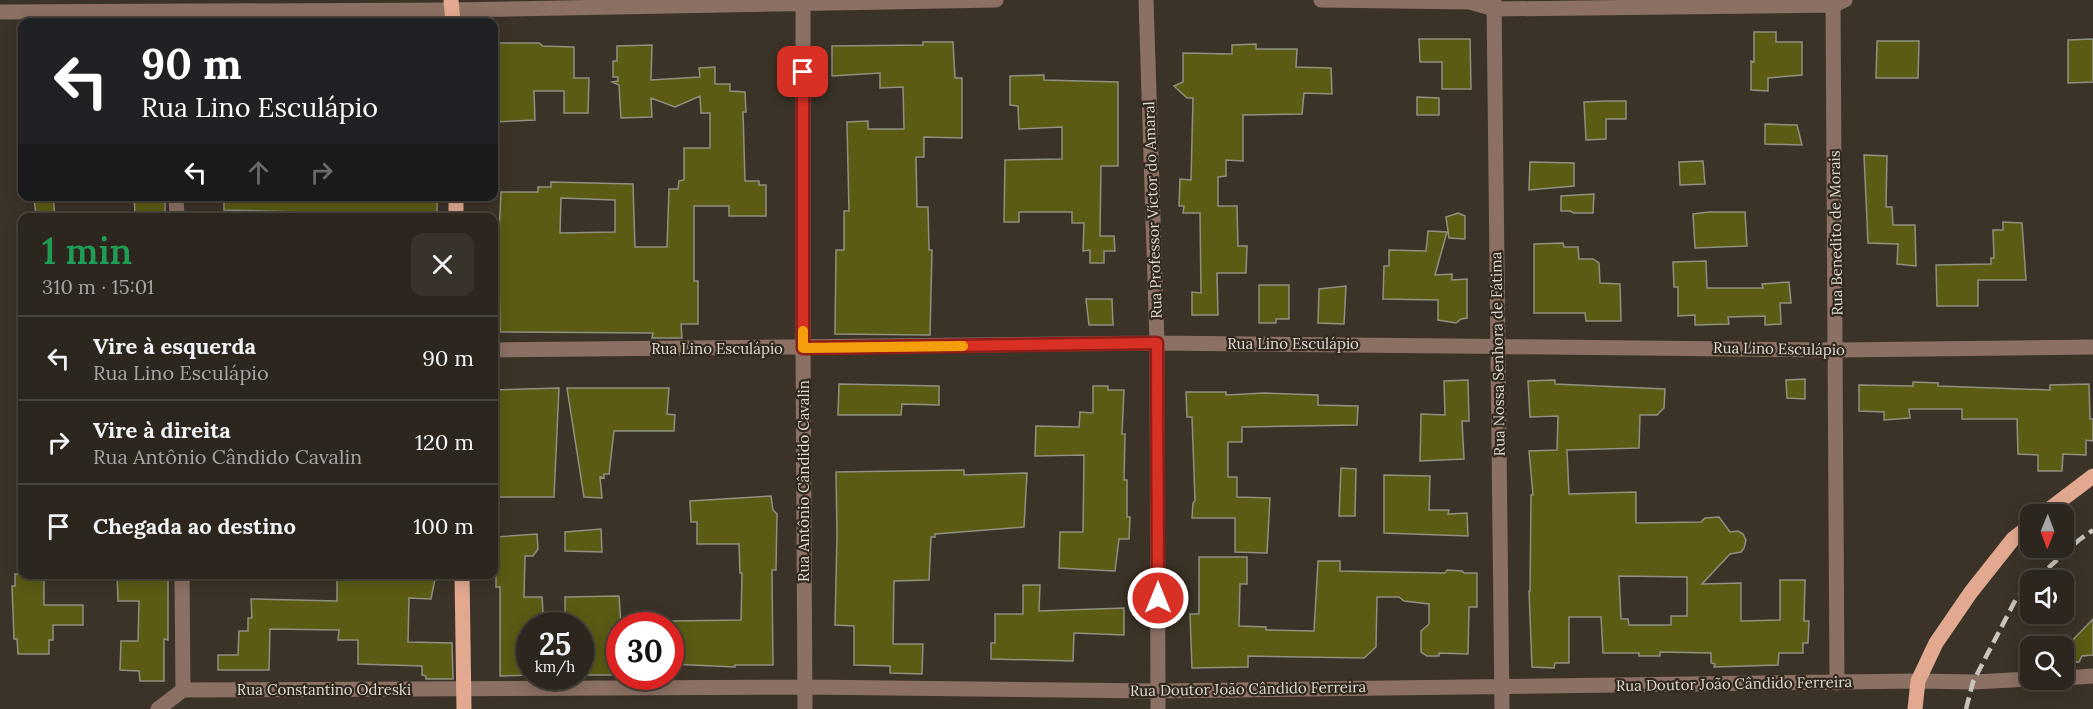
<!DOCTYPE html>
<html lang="pt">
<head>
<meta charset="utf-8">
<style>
  :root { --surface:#2d261e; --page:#39322b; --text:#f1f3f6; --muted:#a7a5a4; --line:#48433c }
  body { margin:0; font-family:Lora,serif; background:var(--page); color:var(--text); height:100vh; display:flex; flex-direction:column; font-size:22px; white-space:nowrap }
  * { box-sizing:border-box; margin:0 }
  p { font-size:20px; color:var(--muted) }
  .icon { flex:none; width:33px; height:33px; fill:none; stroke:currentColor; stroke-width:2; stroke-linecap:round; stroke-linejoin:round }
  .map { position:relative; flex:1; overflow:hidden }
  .side { position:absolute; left:18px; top:213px; width:480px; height:366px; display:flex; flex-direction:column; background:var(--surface); border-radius:12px; box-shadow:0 3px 15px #0003,0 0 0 2px var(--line) }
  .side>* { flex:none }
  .guide { position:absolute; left:18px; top:18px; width:480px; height:183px; border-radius:12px; box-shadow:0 3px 15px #0003,0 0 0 2px var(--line); background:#202124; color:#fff; overflow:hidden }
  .needle { width:39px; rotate:181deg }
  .tools { position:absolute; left:2020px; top:504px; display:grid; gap:12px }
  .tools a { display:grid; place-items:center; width:54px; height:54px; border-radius:12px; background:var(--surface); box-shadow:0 3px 15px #0003,0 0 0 2px var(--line); font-size:30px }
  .speed { position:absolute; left:516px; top:612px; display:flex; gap:12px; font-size:30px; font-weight:700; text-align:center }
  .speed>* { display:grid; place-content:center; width:78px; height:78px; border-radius:50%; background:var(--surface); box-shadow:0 3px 15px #0003,0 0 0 2px var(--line); line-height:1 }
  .speed small { font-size:15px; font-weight:400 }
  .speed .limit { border:9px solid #d22; background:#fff; color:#111 }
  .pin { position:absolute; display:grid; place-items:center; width:51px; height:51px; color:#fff; margin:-26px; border-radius:12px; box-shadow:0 3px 9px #0006 }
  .me { position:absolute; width:66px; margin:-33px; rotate:0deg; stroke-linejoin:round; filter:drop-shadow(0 0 4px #0008) }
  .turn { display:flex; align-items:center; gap:21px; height:126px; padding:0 24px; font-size:27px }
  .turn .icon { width:78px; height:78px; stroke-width:2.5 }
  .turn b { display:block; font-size:42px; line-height:51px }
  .lanes { display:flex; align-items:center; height:57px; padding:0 24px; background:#0003; justify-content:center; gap:30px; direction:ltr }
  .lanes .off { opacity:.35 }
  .round { display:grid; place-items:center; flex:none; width:63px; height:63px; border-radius:12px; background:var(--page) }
  .overview { display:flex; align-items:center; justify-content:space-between; height:102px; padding:0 24px }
  h1 { font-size:36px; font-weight:600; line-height:45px; color:#1e9e55 }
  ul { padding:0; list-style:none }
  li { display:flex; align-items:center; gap:18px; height:84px; padding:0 24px; border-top:2px solid var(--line) }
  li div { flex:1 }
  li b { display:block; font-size:22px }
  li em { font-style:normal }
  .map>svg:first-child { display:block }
  .building { fill:#5b5b14; stroke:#8f9080; stroke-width:1.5; fill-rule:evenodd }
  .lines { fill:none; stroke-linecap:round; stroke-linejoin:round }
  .minor { stroke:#8c7064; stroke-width:15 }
  .major { stroke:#e2a990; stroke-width:15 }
  .rail { stroke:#c9c4bb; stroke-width:4.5; stroke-dasharray:12 6; stroke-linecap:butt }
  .route-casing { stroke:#8d1f18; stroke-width:15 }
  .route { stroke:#d93025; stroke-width:10 }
  .slow { stroke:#f59e0b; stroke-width:10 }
  .labels { text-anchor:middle; stroke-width:4.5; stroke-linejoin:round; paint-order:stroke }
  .street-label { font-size:15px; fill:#dfdad2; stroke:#31291e }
</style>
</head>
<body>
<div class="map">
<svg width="2093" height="709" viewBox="0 0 2093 709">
  <rect width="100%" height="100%" fill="#3c3328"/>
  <path class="building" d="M1754,32H1776V42H1802V75L1768,78V91L1751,90V61L1754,62Z
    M1419,39H1470L1471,89H1442V62H1420Z
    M2093,39V82L2068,83V40Z
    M1877,41H1919L1918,78H1876Z
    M923,42H953L955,78H962V138L924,137V157H916L917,207H928L929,250H932L930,335L835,334L836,250H844V211H849L847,122L868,121V129H904L903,87L880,88V73L832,76V46L923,45Z
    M494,43H539L543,46L574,47V78H589L588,113H564V91H534L535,120L494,122Z
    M1256,44V49H1297L1296,67L1331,68L1332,94L1304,93L1302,114L1243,115V161L1226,160V176L1218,177V206H1237L1238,246H1247L1246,273H1217L1218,315H1192V292L1201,293L1200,213H1183L1184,206H1179L1180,179L1191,180L1193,98H1187L1174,86L1183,82V53L1232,54V45Z
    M652,45L651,80L700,77L699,68L715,67V84H730V91L745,92L746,112H743L745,181H759V185H766V216H729V206H694V281H698V324H681L682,338H652L653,333L500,332L499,281H494V233H499L501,192H538V187H551V182L633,184L635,247H667L669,189H678L679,181L684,180V148H710V113H701L700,96L675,107L651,98L652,117L621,118L619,85L612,82L618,81V77H613V61H617V46ZM561,198L615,200V232L560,233Z
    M1044,75V80L1118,82V166H1101L1100,236H1114L1115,251H1104V263H1090V250L1083,251L1084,223H1072V212H1019V222H1004L1005,160L1062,159V127L1019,129L1018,106L1010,105V76Z
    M1417,97L1439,98V115H1417Z
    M1605,101H1626V119H1606V139L1586,140L1584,102Z
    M1765,124L1797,125L1802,145L1765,144Z
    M1864,155L1887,156L1886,207H1892L1893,225H1915L1916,266L1897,264L1898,244L1868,243Z
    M1703,161L1705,184L1680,185L1679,162Z
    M1530,162L1574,163V186L1529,190Z
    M1594,194L1593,213H1574L1570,211H1561V196Z
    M34,196H53L55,218H36Z
    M134,196H165V212H135Z
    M224,196H356V202H399L400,196H437V218H300V212L224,210Z
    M1709,212H1745L1747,246L1695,248L1693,214Z
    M1458,213L1465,216V239L1449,238L1446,217Z
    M2003,222L2022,223L2026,280H1978V306H1937L1936,265L1991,264V258H1994L1993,230H2003Z
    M1428,231L1447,232L1435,275L1452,274V280L1467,279V318L1461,319L1456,323L1438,320V300L1383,299L1384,266H1389V250L1426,251Z
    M1563,243L1564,247H1578L1579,259H1593L1599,263L1600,283L1620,284L1621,321H1586L1585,313H1534V244Z
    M1706,261L1707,288H1763L1762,284L1789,282L1791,303H1780L1781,324L1765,325V316L1728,317L1729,324L1695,325V315L1678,316V287H1674L1673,262Z
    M1259,285H1289V319H1276V323H1259Z
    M1346,286L1344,324L1318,323L1319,289Z
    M1086,299H1112L1113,325H1089Z
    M1805,379V399L1787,398L1786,380Z
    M1468,380L1469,421H1462L1464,459L1420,461L1421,414L1445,415L1444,381Z
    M1555,380V384L1665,389L1664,408L1657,415H1640L1639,448L1567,450L1569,494L1636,492V523L1701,522L1705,518L1719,517L1730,532L1738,531L1743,534L1746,540L1744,548L1741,552L1730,554L1702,584L1741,583V621L1780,620V580H1805L1804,621H1809L1808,643H1803V653H1779L1778,665L1714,667L1715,664L1711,663V653L1660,652V656H1639V653H1603L1601,617H1569V663H1555L1554,668L1532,667L1529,591H1530L1531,495H1533L1529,451L1557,450L1558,416L1530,417L1528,381ZM1619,576L1687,577V616H1671V625H1629L1628,619H1621Z
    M1913,382L1938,383V386L2050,390V385L2089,384L2090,419H2093V441L2086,440V455L2063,454L2062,471H2038V455L2018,454L2017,419H1962V409H1909L1910,418L1884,420V412L1859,411V385L1913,386Z
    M839,384L939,386V405L902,404L901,415H838Z
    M1093,386H1108V390H1124L1122,434H1125L1124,480H1127V517H1130L1129,539H1119L1115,571L1059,568L1060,532H1083L1084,455L1035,456L1036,426L1079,427L1080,412L1093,413Z
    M559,388L554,497H495L494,390Z
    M567,388H669L667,414L675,415L674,431H614L609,474H604V478L600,477L602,498L584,497Z
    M1186,392H1226V395L1265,393L1318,395V405L1358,406L1357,425L1242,427V442H1228V477H1237V497L1270,498L1267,553L1235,552V518H1192L1193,503L1195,501L1192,417H1187Z
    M1341,468L1356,469L1355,516H1339Z
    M964,470V475L1027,473L1024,527L935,534V537H931L929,580L894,581L893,644H923L922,674L890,673V666L854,665V626L835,625L837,533L836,472Z
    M1384,475L1430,476L1429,510H1449L1448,514L1467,513L1468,536L1384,533Z
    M771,496L773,510L777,514L776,570H772L773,665H735V667L670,664V621L741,620L742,573H740L739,544H697V522H691L690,501Z
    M601,529L602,552L565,551V532Z
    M537,534L538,549L533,556H525L524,597H542L544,626H530V675L500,676V587H496V537Z
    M1199,557H1247V584H1240L1239,626L1266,627V630L1314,631L1318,561H1340V571L1445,573L1447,570L1462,571L1464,573H1477V607H1469L1468,654L1439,653V656H1427L1421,652V631L1429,624V604L1404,601L1399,597H1377L1376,647L1364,658L1248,656V667L1192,668L1190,614H1199Z
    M15,574H44V605H83V625H53V640H49V654H18L17,639H14L13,612L12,586H15Z
    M117,574H168V640L164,639V681H140L139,671L120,670L121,641H138L139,601H118Z
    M337,574H436L431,599L409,598L408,642L452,643L453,679H426V676L422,675V666L358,664V640H338L339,630L270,629L269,670H218V655H238L239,631H248V618H252L251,599L337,601Z
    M1023,585H1040L1039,611L1124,608V635L1074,633L1073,661L991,659V643H995V614H1023Z
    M619,596L621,626H620L619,675H580V626H565V597Z
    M2093,619V655L2082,656L2079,662H2064V649Z"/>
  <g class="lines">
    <path class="minor" d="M803,0V348L805,709
      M1146,0L1157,343L1158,709
      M1321,0L1470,2L1494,9L1834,5L1845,0
      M1494,0L1502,709
      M1833,0L1837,683
      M0,12L452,10L996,0
      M176,196L177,218
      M494,350L1157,343L1837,350L2093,347
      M182,574L183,690
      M2064,678L2093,676
      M183,690L805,687L1158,691L1918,681L1973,682L2031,679
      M158,709L183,690"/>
    <path class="major" d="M451,0L453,22
      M456,196V218
      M2043,514L2093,476
      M462,574L464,709
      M1915,709L1918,681L1936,643L1971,592L2013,539L2031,525"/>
    <path class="rail" d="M2035,580L2079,540L2093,530
      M1966,709L1973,682L2017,597L2031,584"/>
  </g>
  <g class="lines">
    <defs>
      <path id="route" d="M803,72V348L1157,343L1158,598"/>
    </defs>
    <use href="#route" class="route-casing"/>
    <use href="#route" class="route"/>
    <path class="slow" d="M803,331V348L963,346"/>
  </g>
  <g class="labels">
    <g class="street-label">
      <text transform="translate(1153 210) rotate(-92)" y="5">Rua Professor Victor do Amaral</text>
      <text transform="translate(1836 233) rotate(-91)" y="5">Rua Benedito de Morais</text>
      <text x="1293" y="349">Rua Lino Esculápio</text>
      <text x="717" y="354">Rua Lino Esculápio</text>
      <text transform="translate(1779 349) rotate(1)" y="5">Rua Lino Esculápio</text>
      <text transform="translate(1498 354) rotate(-91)" y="5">Rua Nossa Senhora de Fátima</text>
      <text transform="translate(804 481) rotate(-90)" y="5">Rua Antônio Cândido Cavalin</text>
      <text transform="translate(1734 684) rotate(-1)" y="5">Rua Doutor João Cândido Ferreira</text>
      <text transform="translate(1248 689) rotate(-1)" y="5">Rua Doutor João Cândido Ferreira</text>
      <text x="324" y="695">Rua Constantino Odreski</text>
    </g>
  </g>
</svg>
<div class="tools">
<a><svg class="needle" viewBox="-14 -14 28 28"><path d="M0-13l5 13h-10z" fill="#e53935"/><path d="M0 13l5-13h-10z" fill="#a7a5a4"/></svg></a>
<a><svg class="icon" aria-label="sound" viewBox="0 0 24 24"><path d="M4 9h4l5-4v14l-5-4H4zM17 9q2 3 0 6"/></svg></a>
<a><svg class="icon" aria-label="search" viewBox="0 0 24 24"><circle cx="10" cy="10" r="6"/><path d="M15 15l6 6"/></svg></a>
</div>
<div class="speed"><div>25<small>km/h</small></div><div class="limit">30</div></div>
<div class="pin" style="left:803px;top:72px;background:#d93025"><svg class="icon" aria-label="arrive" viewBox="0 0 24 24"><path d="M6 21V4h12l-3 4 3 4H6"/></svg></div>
<svg class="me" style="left:1158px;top:598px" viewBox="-20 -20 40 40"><circle r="17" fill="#d93025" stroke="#fff" stroke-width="3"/><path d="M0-11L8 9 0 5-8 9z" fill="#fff"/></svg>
<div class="guide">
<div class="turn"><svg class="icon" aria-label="left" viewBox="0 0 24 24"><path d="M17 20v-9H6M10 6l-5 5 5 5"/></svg><div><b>90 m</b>Rua Lino Esculápio</div></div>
<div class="lanes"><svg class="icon" aria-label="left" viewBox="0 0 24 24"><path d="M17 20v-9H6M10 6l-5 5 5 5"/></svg><svg class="icon off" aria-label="ahead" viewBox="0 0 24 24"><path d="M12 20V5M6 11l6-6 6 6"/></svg><svg class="icon off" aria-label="right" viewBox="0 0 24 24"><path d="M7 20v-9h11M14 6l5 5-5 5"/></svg></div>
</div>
<section class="side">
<div class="overview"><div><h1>1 min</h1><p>310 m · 15:01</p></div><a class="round"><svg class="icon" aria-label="close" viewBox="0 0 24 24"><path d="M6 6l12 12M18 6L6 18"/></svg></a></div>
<ul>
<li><svg class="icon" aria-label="left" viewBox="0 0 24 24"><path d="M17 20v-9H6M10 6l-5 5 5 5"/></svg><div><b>Vire à esquerda</b><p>Rua Lino Esculápio</p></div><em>90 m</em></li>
<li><svg class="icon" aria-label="right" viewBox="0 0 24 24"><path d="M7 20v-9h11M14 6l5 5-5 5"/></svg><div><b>Vire à direita</b><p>Rua Antônio Cândido Cavalin</p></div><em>120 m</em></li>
<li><svg class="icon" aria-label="arrive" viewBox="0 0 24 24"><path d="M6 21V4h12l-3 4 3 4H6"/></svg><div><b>Chegada ao destino</b></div><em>100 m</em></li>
</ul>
</section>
</div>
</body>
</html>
